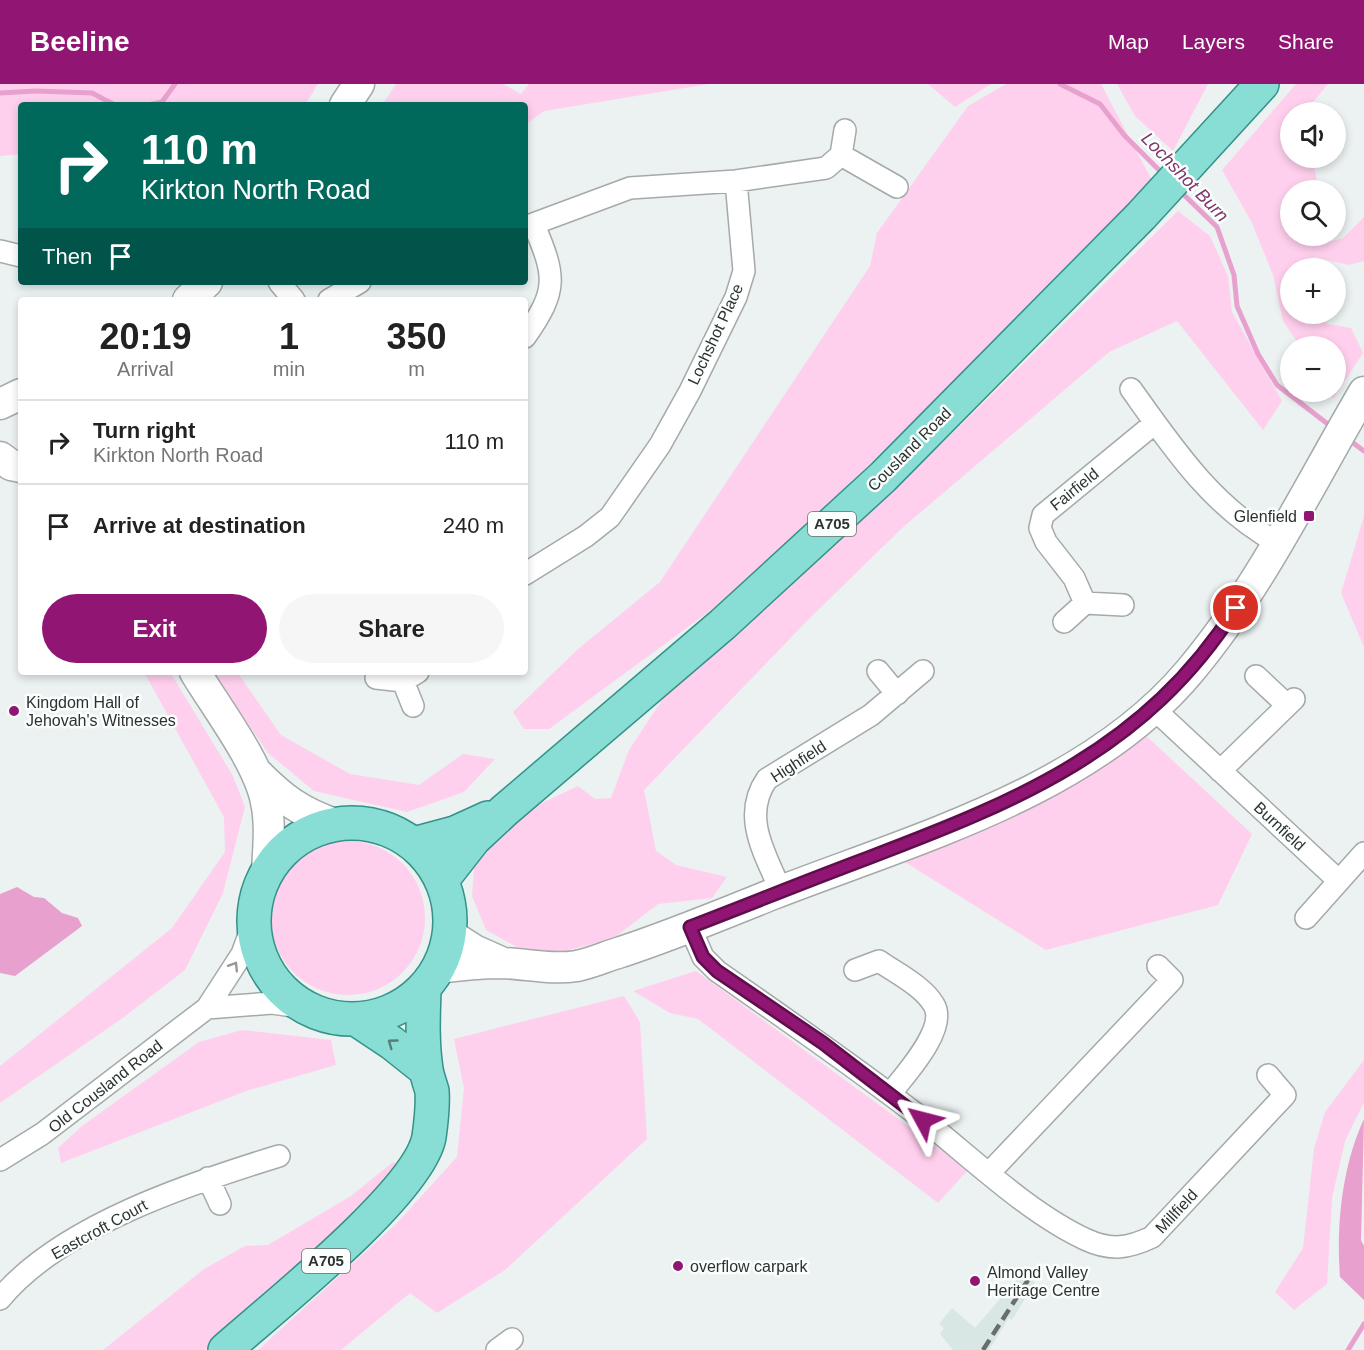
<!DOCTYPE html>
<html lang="en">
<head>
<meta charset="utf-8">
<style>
  :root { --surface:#fff; --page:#f6f6f6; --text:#222; --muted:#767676; --line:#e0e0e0; --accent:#911573 }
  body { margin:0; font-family:Helvetica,sans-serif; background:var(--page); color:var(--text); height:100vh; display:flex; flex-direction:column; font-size:22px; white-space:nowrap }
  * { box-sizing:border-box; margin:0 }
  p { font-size:20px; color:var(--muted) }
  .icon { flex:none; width:33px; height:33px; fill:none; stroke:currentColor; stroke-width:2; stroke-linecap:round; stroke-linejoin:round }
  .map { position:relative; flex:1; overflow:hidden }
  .side { position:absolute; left:18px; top:213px; width:510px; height:378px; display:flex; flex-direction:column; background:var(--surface); border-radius:6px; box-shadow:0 3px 9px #0003 }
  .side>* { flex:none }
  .top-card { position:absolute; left:18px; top:18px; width:510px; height:183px; border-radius:6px; box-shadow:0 3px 9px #0003; background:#00695c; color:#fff; overflow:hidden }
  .fabs { position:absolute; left:1280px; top:18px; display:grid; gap:12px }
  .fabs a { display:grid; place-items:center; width:66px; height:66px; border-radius:50%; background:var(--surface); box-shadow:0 3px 9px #0003; font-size:30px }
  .pin { position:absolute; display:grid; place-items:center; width:51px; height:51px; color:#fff; margin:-26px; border:3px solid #fff; border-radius:50%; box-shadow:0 2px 6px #0007 }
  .me { position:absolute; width:66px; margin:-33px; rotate:308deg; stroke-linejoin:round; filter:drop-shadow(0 0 4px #0008) }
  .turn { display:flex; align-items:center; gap:21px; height:126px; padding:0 24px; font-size:27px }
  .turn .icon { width:78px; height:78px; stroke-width:2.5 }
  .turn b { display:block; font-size:42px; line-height:51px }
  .then { display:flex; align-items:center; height:57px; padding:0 24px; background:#0003; gap:12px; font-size:22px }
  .eta { display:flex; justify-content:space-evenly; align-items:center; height:102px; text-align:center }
  .eta b { font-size:36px; font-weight:700; line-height:42px }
  .button { display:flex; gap:12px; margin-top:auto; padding:12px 24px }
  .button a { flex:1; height:69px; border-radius:36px; background:var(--accent); color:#fff; font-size:24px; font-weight:700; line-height:69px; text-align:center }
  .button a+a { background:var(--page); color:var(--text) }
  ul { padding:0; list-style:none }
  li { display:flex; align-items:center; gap:18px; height:84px; padding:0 24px; border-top:2px solid var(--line) }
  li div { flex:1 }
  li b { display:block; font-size:22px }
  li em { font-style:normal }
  header { display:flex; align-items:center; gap:36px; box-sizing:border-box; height:84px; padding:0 30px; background:var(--accent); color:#fff }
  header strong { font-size:28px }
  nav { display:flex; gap:33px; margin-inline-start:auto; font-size:21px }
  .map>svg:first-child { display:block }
  .built { fill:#d8e7e4 }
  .green { fill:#ffd0ed }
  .water { fill:#e8a1cf }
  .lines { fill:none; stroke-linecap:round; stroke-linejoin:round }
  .stream { stroke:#e8a1cf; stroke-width:5 }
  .street-casing { stroke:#a4aaa9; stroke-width:24 }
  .secondary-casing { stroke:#a4aaa9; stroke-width:33 }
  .primary-casing { stroke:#349288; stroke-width:36 }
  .street { stroke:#fff; stroke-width:21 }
  .secondary { stroke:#fff; stroke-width:30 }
  .primary { stroke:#88ddd4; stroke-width:33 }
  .rail { stroke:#696d6c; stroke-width:4.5; stroke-dasharray:12 6; stroke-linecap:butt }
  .oneway { stroke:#969898 }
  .oneway2 { stroke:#567e7a }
  .route-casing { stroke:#5e0e4b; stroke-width:15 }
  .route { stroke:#911573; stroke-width:10 }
  .poi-dot { fill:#911573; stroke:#fafffe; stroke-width:2 }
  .labels { text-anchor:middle; stroke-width:5; stroke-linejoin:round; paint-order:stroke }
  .shield { fill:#fafffe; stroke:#6b6f6e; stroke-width:1.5 }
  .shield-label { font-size:15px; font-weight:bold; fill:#2e3130 }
  .street-label { font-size:16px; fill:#2e3130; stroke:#fafffe }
  .poi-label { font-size:16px; fill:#2e3130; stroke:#fafffe; text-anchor:start }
  .water-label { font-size:18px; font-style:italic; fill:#84336c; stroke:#fafffe }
</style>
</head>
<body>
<header>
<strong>Beeline</strong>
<nav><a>Map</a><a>Layers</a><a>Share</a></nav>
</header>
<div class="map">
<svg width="1364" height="1266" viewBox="0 0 1364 1266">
  <rect width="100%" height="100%" fill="#ebf2f1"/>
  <path class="built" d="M1022,1189L1035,1198L1012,1236L1009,1234L989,1266H953L940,1250L944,1244L939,1240L952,1224L975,1244Z"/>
  <path class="green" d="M0,0H318L305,21H21V70L0,72Z
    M396,0H503L521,10L529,0H709L544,27L525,41V21H382Z
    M928,0H991L955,23Z
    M1006,0H1101L1156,104L741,504L549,645H524L513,628L578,565L660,498L870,182L877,149L968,22Z
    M1117,0H1208L1173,67L1135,32Z
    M1296,0H1328L1305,28H1290V74H1312L1319,106H1290V152H1321L1328,158L1343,154L1364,133V177L1349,181L1314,173L1313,184H1290V230H1319L1328,240L1351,244L1363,269L1333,315L1329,308H1335V262H1300L1283,237L1273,191L1252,139L1222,86Z
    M1178,127L1210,152L1228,192L1232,228L1282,317L1263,346L1177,237L1109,268L901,445L806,538L644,706L656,767L676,781L727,793L712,814L658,820L614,854L558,869L517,863L486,846L472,812L474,784L497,755L540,720L578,702L595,715L611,714L629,666L666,610L729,559L956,346Z
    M1364,432V563L1341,509Z
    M144,588H170L233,692L245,723L223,809L185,886L124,933L0,1019V982L172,844L225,768L224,733Z
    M213,588H237L281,651L350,690L419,701L463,670L495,675L464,708L407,728L314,707L268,669Z
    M1143,649L1252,750L1218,821L1046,866L895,772Z
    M271 834a77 77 0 1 1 154 0a77 77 0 1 1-154 0Z
    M696,887L968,1086L938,1119L698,935L670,929L633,907Z
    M624,912L640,938L647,1055L505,1186L437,1229L410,1209L341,1266H258L397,1139L457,1073L464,1004L454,955Z
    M242,946L331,956L336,981L246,1007L61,1079L58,1064L82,1042L199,958Z
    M1364,976V1018L1345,1057L1332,1114L1327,1200L1294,1226L1275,1208L1303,1164L1314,1065L1325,1028Z
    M393,1078L399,1080L365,1122L204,1266H103L204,1185L245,1162L268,1161L351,1112Z"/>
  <path class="water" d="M17,803L34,813L44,814L62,829L78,834L82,842L15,892L0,889V810Z
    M1364,1035L1361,1156L1364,1162V1216L1340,1193C1336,1142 1342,1082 1364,1035Z"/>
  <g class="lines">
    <path class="stream" d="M1060,0L1100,20L1124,51L1165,92
      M0,9L36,7L92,9L115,21
      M148,21L162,18L175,0
      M1180,107L1217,143L1234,191L1237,222L1258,270L1277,301L1333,344
      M1348,355L1364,367
      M1348,1266L1364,1240"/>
    <defs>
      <path id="street" d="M841,71L845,46
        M525,143L630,104L736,97L826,84L841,71L897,103
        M0,167L21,172
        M279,198L294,216
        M329,216L360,198
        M525,253C558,206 556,193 534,141
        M1131,305C1173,364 1213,424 1278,459
        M525,490L586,452L610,433L660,361L690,307L736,213L744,187L736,97
        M1123,521L1085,519L1074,494L1046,458L1040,444L1043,431L1155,339
        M1064,538L1085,519
        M878,587L897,610
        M1256,592L1287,621
        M376,594L403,597
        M413,622L403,597L418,588
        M1153,624L1339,797L1306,834
        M1220,687L1294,615
        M1339,797L1364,769
        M781,807C765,770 741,732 767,695L871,631L923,587
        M690,843L703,873L717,887C787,936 857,984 925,1037C974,1076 1030,1130 1087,1156C1111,1167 1129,1164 1152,1153L1285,1011L1268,991
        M855,886L879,877C896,889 923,902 934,921C948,945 904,992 890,1010
        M207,924L272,919L306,924
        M0,1076L42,1050L207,924L242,870L254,837
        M990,1088L1172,896L1158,882
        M208,1094L220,1120
        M0,1215C60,1142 191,1099 279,1072
        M497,1266L512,1255"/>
      <path id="secondary" d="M345,21L359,0
        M188,216L207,198
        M0,320L21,310
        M0,373L11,381L21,383
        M195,588C216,623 259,679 266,718C271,741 268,765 267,788
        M257,689C283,715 300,728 335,740
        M449,850L474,866L501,878
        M439,884C460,881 481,879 502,879C528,880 551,886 577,882C592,879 607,872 621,868C673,851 723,830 773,810C914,755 1088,708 1189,588C1260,504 1308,403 1364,308"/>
      <path id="primary" d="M254 837a98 98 0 1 1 196 0a98 98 0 1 1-196 0Z
        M414,760L455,749L488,734
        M442,796L474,755L504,727L723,540L883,393L1141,132L1262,0
        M356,935L392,959L426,986
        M225,1266C271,1225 419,1108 429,1053C431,1039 433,1021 432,1007C430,1000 427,992 426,985C422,959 423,933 424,907"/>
    </defs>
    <use href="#street" class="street-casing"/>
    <use href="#secondary" class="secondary-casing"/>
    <use href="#primary" class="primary-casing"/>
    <use href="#street" class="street"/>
    <use href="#secondary" class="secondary"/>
    <use href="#primary" class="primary"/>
    <path class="rail" d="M983,1266L1028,1196"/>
  </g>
  <defs><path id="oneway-chevron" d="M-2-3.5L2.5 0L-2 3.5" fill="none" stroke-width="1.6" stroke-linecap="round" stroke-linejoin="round" transform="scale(1.5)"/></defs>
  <use class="oneway" href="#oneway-chevron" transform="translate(234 882) rotate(-58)"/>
  <use class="oneway2" href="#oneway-chevron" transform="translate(392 959) rotate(-144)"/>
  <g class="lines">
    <defs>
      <path id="route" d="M923,1036L823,959L717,887L703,873L690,843C750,820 809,796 868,774C1018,717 1146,665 1236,524"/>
    </defs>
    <use href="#route" class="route-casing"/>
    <use href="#route" class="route"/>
  </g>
  <g class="poi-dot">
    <rect x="1303" y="426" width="12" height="12" rx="3"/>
    <circle cx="14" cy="627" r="6"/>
    <circle cx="678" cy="1182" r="6"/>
    <circle cx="975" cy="1197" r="6"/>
  </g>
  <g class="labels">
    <g class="shield">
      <rect x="808" y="428" width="48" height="24" rx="4.5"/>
      <rect x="302" y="1165" width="48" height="24" rx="4.5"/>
    </g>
    <g class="shield-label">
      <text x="832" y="445">A705</text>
      <text x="326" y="1182">A705</text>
    </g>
    <g class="street-label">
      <text transform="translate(715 250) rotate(-65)" y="6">Lochshot Place</text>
      <text transform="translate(909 365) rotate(-45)" y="6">Cousland Road</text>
      <text transform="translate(1074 405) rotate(-39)" y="6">Fairfield</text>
      <text transform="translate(798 677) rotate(-33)" y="6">Highfield</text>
      <text transform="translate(1280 742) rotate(43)" y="6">Burnfield</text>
      <text transform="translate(105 1002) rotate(-38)" y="6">Old Cousland Road</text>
      <text transform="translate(1176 1127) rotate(-47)" y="6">Millfield</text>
      <text transform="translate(99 1145) rotate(-29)" y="6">Eastcroft Court</text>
    </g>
    <g class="poi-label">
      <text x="1297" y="438" text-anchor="end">Glenfield</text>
      <text x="26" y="624">Kingdom Hall of<tspan x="26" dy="18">Jehovah's Witnesses</tspan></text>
      <text x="690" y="1188">overflow carpark</text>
      <text x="987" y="1194">Almond Valley<tspan x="987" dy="18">Heritage Centre</tspan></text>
    </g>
    <g class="water-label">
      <text transform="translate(1185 93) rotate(46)" y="6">Lochshot Burn</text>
    </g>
  </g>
</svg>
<div class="fabs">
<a><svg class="icon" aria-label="sound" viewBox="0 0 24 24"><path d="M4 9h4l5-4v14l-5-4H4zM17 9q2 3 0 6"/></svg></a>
<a><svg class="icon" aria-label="search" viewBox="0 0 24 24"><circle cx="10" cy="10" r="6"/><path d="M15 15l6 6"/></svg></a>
<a>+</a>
<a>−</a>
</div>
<div class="pin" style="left:1236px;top:524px;background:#d93025"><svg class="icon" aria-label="arrive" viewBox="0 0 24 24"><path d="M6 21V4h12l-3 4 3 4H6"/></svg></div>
<svg class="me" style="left:923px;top:1036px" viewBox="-20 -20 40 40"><path d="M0-17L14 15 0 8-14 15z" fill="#911573" stroke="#fff" stroke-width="4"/></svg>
<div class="top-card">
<div class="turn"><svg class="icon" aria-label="right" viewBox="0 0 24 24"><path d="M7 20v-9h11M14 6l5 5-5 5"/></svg><div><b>110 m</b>Kirkton North Road</div></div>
<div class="then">Then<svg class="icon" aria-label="arrive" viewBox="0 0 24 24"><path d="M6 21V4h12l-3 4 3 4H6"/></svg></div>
</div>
<section class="side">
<div class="eta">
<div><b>20:19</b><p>Arrival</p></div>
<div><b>1</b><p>min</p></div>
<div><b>350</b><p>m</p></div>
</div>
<ul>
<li><svg class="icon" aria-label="right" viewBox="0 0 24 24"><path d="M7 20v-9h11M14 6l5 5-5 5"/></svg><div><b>Turn right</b><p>Kirkton North Road</p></div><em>110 m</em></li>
<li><svg class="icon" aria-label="arrive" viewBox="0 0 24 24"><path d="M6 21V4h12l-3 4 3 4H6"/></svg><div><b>Arrive at destination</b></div><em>240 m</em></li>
</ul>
<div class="button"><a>Exit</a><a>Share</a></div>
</section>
</div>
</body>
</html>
